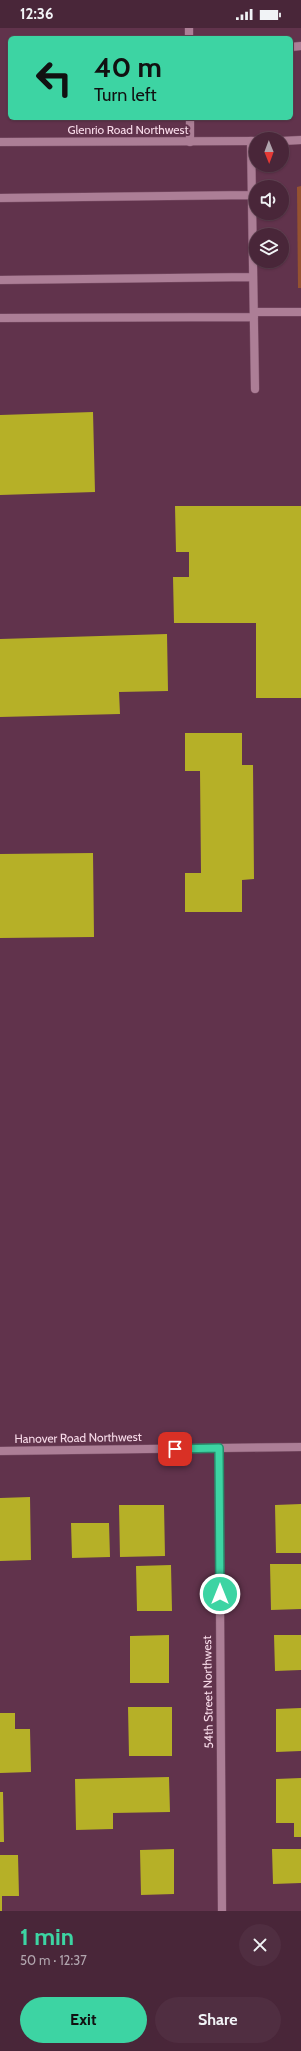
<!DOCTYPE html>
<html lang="en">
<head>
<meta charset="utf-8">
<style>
  :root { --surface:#492639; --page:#502e41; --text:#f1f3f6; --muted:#b1a5ae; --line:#614353; --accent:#3dd4a3 }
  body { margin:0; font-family:Cabin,sans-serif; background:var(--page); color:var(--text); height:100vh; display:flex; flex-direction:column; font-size:15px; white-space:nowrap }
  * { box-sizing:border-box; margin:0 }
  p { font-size:13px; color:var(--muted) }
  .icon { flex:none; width:22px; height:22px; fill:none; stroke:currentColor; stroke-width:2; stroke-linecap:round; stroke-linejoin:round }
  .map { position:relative; height:1883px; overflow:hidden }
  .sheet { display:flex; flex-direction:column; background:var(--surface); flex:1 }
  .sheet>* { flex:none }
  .hud { position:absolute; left:8px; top:8px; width:285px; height:84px; border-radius:6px; box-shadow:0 1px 3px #0004,0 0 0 1px var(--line); background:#3dd4a3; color:#111; overflow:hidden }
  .needle { width:26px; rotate:179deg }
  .fabs { position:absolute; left:249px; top:104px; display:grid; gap:8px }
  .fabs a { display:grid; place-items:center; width:40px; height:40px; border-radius:50%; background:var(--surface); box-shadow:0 1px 3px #0004,0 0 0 1px var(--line); font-size:20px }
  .pin { position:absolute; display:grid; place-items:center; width:34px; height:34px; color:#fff; margin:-17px; border-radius:8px; box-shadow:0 2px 6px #0006 }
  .me { position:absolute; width:44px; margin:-22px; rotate:0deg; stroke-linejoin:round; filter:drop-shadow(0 0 3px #0008) }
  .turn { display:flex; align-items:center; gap:14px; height:84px; padding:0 20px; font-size:18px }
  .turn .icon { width:52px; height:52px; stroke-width:2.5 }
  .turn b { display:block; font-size:28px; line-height:34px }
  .round { display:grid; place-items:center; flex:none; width:42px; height:42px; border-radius:21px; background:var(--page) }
  .head { display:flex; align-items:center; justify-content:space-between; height:68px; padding:0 20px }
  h1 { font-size:24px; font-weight:800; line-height:30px; color:var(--accent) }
  .action { display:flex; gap:8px; margin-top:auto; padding:8px 20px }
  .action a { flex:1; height:46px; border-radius:24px; background:var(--accent); color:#111; font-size:16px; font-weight:800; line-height:46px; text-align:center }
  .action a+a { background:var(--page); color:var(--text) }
  .status { display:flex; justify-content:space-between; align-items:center; height:28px; padding:0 20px; background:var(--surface); direction:ltr }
  .status svg { height:11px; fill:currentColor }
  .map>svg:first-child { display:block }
  .green { fill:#955230 }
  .building { fill:#b6b027 }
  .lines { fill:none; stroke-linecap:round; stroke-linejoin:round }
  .service-casing { stroke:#7c5168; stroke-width:9 }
  .minor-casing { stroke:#7c5168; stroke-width:9 }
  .tertiary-casing { stroke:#7c5168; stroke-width:9 }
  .service { stroke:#ac7e96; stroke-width:8 }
  .minor { stroke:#ac7e96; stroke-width:8 }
  .tertiary { stroke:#ac7e96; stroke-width:8 }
  .route-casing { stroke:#288a6a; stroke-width:10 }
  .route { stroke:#3dd4a3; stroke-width:7 }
  .labels { text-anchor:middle; stroke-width:4; stroke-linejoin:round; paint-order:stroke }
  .street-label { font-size:12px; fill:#f8dbe9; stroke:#61334c }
</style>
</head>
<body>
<div class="status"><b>12:36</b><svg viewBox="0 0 49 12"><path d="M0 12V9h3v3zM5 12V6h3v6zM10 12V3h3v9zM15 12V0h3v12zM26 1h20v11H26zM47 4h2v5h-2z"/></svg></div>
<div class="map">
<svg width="301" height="1883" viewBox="0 0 301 1883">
  <rect width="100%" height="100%" fill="#61334c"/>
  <path class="green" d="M301,158V260H298L297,159Z"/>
  <path class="building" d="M93,384L95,464L0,467V387Z
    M175,478H301V670H256V595H174L173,549H189V524H176Z
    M167,606L168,663L119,664L120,686L0,689V611Z
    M185,705H242V737H253L254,851L242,852V884H185V845H201L200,743H185Z
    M93,825L94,909L0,910V826Z
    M30,1469L31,1532L0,1533V1470Z
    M301,1476V1525H276L275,1477Z
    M119,1477H164L165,1528L120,1529Z
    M71,1495H109L110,1529L72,1530Z
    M270,1536H301V1581L271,1582Z
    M171,1537L172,1583H137L136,1538Z
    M169,1607V1655H130V1608Z
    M274,1607H301V1642L275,1643Z
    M128,1679H172V1728H129Z
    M301,1680V1723L276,1724V1681Z
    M0,1685H15V1701H30L31,1744L0,1745Z
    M169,1749L170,1784L113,1785V1801L76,1802L75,1751Z
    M301,1750V1809H294V1795H276V1751Z
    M0,1764H3L4,1814H0Z
    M174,1821V1866L141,1867L140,1822Z
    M272,1821H301V1855L273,1856Z
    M0,1827H18L19,1868H2V1883H0Z"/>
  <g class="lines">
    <defs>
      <path id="service" d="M189,0V10
        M291,19L301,18
        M190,90V114
        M251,113L255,361
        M0,170L252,167
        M0,252L253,249
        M254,284H301
        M0,290L254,289"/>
      <path id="minor" d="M219,1420L222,1883"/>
      <path id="tertiary" d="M282,113L301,112
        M0,114L256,113
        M0,1423L301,1419"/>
    </defs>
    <use href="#service" class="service-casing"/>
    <use href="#minor" class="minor-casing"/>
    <use href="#tertiary" class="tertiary-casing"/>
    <use href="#service" class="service"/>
    <use href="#minor" class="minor"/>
    <use href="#tertiary" class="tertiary"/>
  </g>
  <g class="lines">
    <defs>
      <path id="route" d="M175,1421L219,1420L220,1566"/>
    </defs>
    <use href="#route" class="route-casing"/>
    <use href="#route" class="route"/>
  </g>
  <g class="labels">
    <g class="street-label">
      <text x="128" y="106">Glenrio Road Northwest</text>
      <text transform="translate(78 1410) rotate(-1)" y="4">Hanover Road Northwest</text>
      <text transform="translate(208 1664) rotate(-91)" y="4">54th Street Northwest</text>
    </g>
  </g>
</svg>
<div class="fabs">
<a><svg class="needle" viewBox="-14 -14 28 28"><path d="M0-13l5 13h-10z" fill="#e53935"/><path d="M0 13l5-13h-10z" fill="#b1a5ae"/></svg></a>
<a><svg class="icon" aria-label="sound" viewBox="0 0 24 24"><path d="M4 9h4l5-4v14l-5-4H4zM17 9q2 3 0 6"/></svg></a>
<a><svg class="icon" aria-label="layers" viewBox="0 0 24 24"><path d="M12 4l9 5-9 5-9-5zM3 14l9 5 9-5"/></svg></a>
</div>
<div class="pin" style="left:175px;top:1421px;background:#d93025"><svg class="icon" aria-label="arrive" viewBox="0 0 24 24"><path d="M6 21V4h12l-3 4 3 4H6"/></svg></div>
<svg class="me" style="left:220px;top:1566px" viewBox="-20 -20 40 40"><circle r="17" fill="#3dd4a3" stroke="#fff" stroke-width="3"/><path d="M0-11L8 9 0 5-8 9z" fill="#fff"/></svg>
<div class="hud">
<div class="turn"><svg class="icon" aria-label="left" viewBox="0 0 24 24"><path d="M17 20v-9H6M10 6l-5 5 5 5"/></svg><div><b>40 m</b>Turn left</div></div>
</div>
</div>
<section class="sheet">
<div class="head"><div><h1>1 min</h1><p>50 m · 12:37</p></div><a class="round"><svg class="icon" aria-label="close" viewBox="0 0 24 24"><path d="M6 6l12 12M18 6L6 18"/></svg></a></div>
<div class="action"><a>Exit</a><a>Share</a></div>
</section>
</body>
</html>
